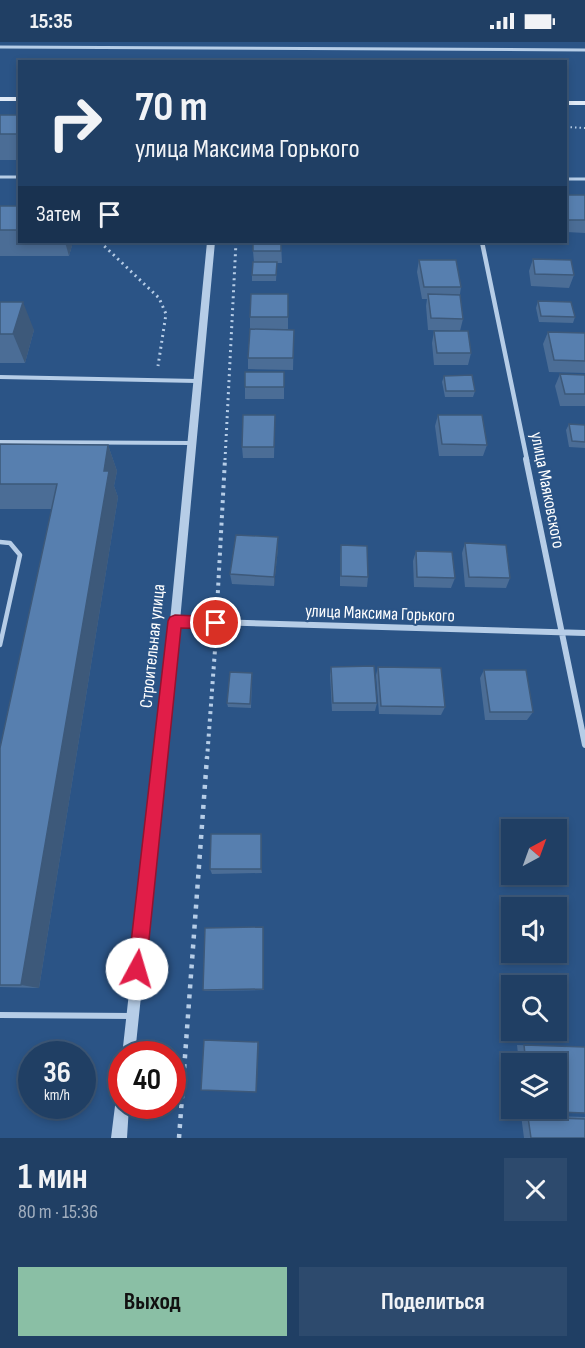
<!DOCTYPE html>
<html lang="ru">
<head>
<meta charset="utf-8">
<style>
  :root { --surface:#203f64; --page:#2d4a6d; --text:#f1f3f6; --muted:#a2afbf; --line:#3d5878; --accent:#8abfa5 }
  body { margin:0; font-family:"Sofia Sans Condensed",sans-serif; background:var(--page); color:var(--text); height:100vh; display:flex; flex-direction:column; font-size:22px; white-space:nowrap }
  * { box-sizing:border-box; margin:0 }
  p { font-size:20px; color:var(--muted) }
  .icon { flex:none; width:33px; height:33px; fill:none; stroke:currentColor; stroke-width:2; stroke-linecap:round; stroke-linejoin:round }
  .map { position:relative; height:1096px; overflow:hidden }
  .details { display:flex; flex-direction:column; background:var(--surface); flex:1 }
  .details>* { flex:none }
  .guide { position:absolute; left:18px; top:18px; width:549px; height:183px; border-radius:0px; box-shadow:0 3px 9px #0003,0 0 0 2px var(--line); background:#203f64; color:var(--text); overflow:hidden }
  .needle { width:39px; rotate:41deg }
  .buttons { position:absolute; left:501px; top:777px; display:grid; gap:12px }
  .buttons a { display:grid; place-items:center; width:66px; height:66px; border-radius:0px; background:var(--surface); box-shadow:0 3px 9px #0003,0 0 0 2px var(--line); font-size:30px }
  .speed { position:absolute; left:18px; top:999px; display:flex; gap:12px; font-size:30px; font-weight:700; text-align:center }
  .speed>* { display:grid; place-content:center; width:78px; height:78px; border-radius:50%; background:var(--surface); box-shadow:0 3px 9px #0003,0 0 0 2px var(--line); line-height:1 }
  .speed small { font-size:15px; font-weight:400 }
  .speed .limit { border:9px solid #d22; background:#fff; color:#111 }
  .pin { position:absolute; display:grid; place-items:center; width:51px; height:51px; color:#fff; margin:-26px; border:3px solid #fff; border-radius:50%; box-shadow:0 2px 6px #0007 }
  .me { position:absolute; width:66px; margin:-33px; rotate:6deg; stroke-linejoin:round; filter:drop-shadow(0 0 4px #0008) }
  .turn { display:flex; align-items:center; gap:21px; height:126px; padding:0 18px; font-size:27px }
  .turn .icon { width:78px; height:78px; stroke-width:2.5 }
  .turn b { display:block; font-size:42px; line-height:51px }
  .then { display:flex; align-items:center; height:57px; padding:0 18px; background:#0003; gap:12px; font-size:22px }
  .round { display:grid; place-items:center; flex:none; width:63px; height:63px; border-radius:0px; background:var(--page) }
  .summary { display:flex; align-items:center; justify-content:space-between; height:102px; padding:0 18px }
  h1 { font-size:36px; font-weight:700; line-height:45px }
  .action { display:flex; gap:12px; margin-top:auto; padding:12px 18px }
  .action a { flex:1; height:69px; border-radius:0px; background:var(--accent); color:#111; font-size:24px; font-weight:700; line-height:69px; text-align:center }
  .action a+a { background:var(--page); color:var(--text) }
  .status { display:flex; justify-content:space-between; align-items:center; height:42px; padding:0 30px; background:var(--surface); direction:ltr }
  .status svg { height:16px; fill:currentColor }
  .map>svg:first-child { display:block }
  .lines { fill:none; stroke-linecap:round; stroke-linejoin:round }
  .path-far3 { stroke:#b6cde7; stroke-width:2; stroke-dasharray:1.5 3; stroke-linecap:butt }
  .path-far2 { stroke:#b6cde7; stroke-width:3; stroke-dasharray:2 4; stroke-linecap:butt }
  .path-far1 { stroke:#b6cde7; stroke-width:4; stroke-dasharray:3 4.5; stroke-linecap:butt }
  .path { stroke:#b6cde7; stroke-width:4.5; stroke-dasharray:4 6; stroke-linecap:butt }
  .service-far3 { stroke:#b6cde7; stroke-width:3 }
  .service-far2 { stroke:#b6cde7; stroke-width:4 }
  .service-far1 { stroke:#b6cde7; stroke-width:4.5 }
  .service { stroke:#b6cde7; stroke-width:6 }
  .minor-far1 { stroke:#b6cde7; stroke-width:4.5 }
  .minor { stroke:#b6cde7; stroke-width:6 }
  .tertiary { fill:#b6cde7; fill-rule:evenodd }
  .secondary { fill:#e0eaf7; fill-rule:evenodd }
  .wall { fill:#4b6d96 }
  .shaded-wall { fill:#3d597a }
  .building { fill:#577faf; stroke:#3d597a; stroke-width:1.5 }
  .route { fill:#e11d48; stroke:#92132f; stroke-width:1.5 }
  .labels { text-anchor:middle; stroke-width:4.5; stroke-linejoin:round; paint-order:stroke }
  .street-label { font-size:18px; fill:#fff; stroke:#2b5486 }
</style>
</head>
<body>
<div class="status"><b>15:35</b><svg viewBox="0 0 49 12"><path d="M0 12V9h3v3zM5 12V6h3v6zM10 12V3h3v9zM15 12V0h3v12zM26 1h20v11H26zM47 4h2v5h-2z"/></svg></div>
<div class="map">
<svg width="585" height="1096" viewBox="0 0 585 1096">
  <rect width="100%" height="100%" fill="#2b5486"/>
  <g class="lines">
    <path class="path-far3" d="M566,85L585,86"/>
    <path class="path-far2" d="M100,200L159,256L166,272L158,324
      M225,418L236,200"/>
    <path class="path-far1" d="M217,566L225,417
      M207,717L216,594"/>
    <path class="path" d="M179,1096L207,715"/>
    <path class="service-far3" d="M0,5L585,8
      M0,135H20
      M566,137H585"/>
    <path class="service-far2" d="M0,335L197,339
      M0,400L191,401"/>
    <path class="service-far1" d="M0,500L10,501L20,513L0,603"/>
    <path class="service" d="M0,973L132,974"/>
    <path class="minor-far1" d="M482,200L527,418"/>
    <path class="minor" d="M526,417L585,703
      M175,579L585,591"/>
    <path class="tertiary" d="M207,200H215L180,579L135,1012L122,1014L170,579Z
      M122,1057V1064H129L127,1096H111L115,1064L117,1059Z"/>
    <path class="secondary" d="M0,55H20V59H0Z
      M566,59H585V63H566Z"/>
  </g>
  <path class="wall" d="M0,73H20V118H0Z
    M566,153H585V191L566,190Z
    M0,164H20V200H73L69,214H0Z
    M111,200H150L149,202H111Z
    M281,200L282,221H277L276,239H252V233L254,220L253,209Z
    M533,217L574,233L569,246L531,244L529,229Z
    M419,218L461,245L460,252L463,277L460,289L428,288L426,264L427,257H422L417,230Z
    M288,252V287H250V275Z
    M538,259L575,275L573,281L539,280L536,266Z
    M0,260L34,288L25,321H0Z
    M294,288L293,328L248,327V316Z
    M434,289L471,311L468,323H434L432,301Z
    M548,290L585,291V331L549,330L543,302Z
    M284,330V357H245V345Z
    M560,332L585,333V364H560L555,344Z
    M444,334L475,349L473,355H445L442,340Z
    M275,373L274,416H243L242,405Z
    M438,373L487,403L483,414H439L435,384Z
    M569,382L585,383V406L569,405L566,388Z
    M0,402L108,403L117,429L114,444L118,455L39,946L0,945V706L52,467H0Z
    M465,501L510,536L506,546L465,545L462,511Z
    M341,503L368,535L367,545L340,544V513Z
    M278,506L274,544L232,542L230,532Z
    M416,509L455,536L451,546L414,545L413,519Z
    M331,625L377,661L375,669H332L330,633Z
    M378,625L445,665L441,673L379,672L376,633Z
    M484,628L533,670L527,678H485L480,636Z
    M252,635L251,666L228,665L227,661Z
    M506,791H512V832H555L550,836L505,834L501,796Z
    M262,797V831L212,832L210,827Z
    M264,888V948L205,949L203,948Z
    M517,1003L585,1005V1071L531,1069L525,1066H556V1022H519Z
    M521,1073L585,1075V1096H524Z"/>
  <path class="shaded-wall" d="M65,200H73L69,214Z
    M23,260L34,288L25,321L13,292Z
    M108,403L117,429L114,444L118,455L39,946L21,943Z
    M278,495V506L274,544V535Z
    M261,792L262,797V831L261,827Z
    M263,885L264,888V948L263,947Z
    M259,999L257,1048L256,1050L258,1000Z"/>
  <path class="building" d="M0,73H20V92H0Z
    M566,153H585V178H567L566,171Z
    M0,164H20V188H0Z
    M253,200H281V209H253Z
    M533,217L571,218L574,233L535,232Z
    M419,218H456L461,245H424Z
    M253,220H277L276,233H252Z
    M251,252H288V275H250Z
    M428,252L460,253L463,277L431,276Z
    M538,259L571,260L575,275L541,274Z
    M0,260H23L13,292H0Z
    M250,287L294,288L293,316H248Z
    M434,289H468L471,311H437Z
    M548,290L585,291V319L554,318Z
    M245,330H284V345H245Z
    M560,332L585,333V352H565Z
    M472,333L475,349H446L444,334Z
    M243,373H275L274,405H242Z
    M438,373H482L487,403L442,402Z
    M569,382L585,383V400L572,399Z
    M0,402L108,403L104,429H109L21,943H0V706L57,442H0Z
    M236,493L278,495L274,535L230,532Z
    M465,501L506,503L510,536L469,535Z
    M341,503L367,504L368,535L341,534Z
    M416,509L452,510L455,536L417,535Z
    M374,624L377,661H333L331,625Z
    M378,625L441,626L445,665L381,664Z
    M484,628H526L533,670H490Z
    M230,630L252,631L250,662L227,661Z
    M506,791H512V830H511Z
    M211,792H261V827H210Z
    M263,885V947L203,948L205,886Z
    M204,998L258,1000L256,1050L201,1048Z
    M524,1003L585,1005V1071L531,1069V1066H556V1022H526Z
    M528,1075L585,1077V1096H531Z"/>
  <path class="route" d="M175,573L216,575L221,576L223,581L221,585L216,587L181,586L146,927L144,934L137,936L131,934L128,927L168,579L170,575Z"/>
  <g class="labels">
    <g class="street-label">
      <text transform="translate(548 448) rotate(79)" y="6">улица Маяковского</text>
      <text transform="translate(380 571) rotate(2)" y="6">улица Максима Горького</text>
      <text transform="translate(152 604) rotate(-84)" y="6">Строительная улица</text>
    </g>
  </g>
</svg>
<div class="buttons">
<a><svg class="needle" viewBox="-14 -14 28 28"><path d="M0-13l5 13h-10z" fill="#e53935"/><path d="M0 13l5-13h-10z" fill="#a2afbf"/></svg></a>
<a><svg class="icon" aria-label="sound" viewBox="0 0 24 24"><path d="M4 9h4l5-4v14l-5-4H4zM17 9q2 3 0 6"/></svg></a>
<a><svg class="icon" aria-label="search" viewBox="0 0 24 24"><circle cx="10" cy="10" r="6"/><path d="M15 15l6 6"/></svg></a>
<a><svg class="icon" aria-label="layers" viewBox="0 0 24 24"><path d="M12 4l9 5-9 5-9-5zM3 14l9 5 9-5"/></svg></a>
</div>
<div class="speed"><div>36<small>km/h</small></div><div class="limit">40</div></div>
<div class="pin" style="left:216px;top:581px;background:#d93025"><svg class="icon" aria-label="arrive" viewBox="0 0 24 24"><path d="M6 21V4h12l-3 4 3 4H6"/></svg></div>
<svg class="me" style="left:137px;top:927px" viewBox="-20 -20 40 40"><circle r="19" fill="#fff"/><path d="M0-13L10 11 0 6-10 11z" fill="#e11d48"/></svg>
<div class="guide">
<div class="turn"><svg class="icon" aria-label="right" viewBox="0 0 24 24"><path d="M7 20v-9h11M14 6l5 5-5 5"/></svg><div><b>70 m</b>улица Максима Горького</div></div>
<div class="then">Затем<svg class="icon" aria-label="arrive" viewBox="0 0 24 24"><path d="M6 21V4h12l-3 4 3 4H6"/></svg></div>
</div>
</div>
<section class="details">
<div class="summary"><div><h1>1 мин</h1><p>80 m · 15:36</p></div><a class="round"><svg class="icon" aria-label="close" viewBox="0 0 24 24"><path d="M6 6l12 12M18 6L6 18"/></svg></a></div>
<div class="action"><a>Выход</a><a>Поделиться</a></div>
</section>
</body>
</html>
